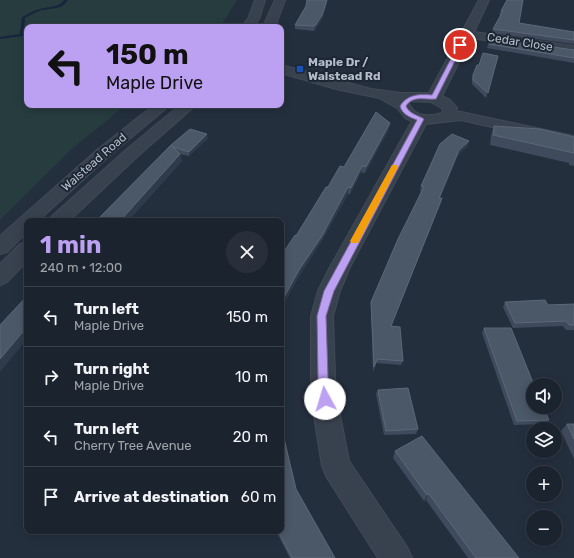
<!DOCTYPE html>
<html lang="en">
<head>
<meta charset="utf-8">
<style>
  :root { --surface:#1b232e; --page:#282f3a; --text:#f1f3f6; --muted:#a0a4aa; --line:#39404a; --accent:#bca0f2 }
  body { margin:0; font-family:Rubik,sans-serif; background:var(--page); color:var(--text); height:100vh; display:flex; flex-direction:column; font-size:15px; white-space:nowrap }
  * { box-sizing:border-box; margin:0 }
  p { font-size:13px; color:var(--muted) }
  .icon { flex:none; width:22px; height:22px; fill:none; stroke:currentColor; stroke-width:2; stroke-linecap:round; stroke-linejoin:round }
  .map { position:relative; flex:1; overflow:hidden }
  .panel { position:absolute; left:24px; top:218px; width:260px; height:316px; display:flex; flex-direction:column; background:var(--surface); border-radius:8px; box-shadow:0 2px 10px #0003,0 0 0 1px var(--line) }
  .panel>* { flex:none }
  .hud { position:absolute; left:24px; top:24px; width:260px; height:84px; border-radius:8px; box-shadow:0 2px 10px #0003,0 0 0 1px var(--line); background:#bca0f2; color:#111; overflow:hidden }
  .controls { position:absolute; left:526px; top:378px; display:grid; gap:8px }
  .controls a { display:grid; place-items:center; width:36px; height:36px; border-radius:50%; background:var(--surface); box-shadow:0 2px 10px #0003,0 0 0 1px var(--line); font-size:20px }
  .pin { position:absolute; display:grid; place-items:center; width:34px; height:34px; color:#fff; margin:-17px; border:2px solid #fff; border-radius:50%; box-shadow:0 1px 4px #0007 }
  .me { position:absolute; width:44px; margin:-22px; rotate:354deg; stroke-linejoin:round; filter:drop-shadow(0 0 3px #0008) }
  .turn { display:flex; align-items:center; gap:14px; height:84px; padding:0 16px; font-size:18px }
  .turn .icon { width:52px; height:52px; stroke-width:2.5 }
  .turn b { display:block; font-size:28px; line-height:34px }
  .round { display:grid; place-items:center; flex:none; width:42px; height:42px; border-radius:21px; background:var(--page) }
  .headline { display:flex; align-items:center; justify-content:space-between; height:68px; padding:0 16px }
  h1 { font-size:24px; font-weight:700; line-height:30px; color:var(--accent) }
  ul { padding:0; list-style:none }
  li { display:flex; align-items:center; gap:12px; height:60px; padding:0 16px; border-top:1px solid var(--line) }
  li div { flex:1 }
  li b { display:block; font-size:15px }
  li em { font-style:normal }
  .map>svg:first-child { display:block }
  .green { fill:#263c3f }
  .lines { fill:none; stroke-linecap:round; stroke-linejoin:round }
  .stream { fill:#17263c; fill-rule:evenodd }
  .minor-casing { stroke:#414a57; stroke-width:2 }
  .minor { fill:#38414e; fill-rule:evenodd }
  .wall { fill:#3f4b5c }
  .shaded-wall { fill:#2f3b4b }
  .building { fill:#4b5868; stroke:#5c6777 }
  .route { fill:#bca0f2; stroke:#7a689d }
  .slow { fill:#f59e0b }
  .transit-dot { fill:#1a4fb4; stroke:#1d2633; stroke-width:1.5 }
  .labels { text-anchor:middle; stroke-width:4; stroke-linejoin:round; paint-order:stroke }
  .far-street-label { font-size:12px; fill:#b4bcc9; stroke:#1d2633 }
  .far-poi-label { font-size:12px; font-weight:bold; fill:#b4bcc9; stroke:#1d2633; text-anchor:start }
</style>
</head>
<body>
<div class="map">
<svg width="574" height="558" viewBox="0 0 574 558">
  <rect width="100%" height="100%" fill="#242f3e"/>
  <path class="green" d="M0,0H237L220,27H27V105H126L74,147L0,220Z"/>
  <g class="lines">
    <path class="stream" d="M64,0H68C62,10 52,8 42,10C36,12 30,15 25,18L23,36L0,39V37L20,34L22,17C28,14 34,10 40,9C49,6 59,8 64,0Z"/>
    <defs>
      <path id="minor" d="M255,0H265L259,19L253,27H241L248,19Z
        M275,0H285L275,27H263Z
        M479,0H489L474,32L574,46V54L471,38L442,96L450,100L457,108V112H461L574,136V146L461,120L426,124L350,267L340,291L333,316L335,378L339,410L349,461L407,547L412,558H378L326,476L322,466L313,410L311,378V316L318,291L330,267L412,121L405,118L397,108L379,98L336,89L281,73V65L371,89L401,93H429ZM407,101L431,102L443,109L442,113C433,116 420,117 413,110C411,107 409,104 407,101Z
        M154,105H170L109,156L38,221H27V232L7,252L0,254V236L97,150Z
        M180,105H196L139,155L69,221H49L51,217L127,149Z
        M27,242V261L7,282L0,285V264L20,244Z"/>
    </defs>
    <use href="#minor" class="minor-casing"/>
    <use href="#minor" class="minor"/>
  </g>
  <path class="wall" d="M507,0L519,23L574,32V44L492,33L493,29L501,15H499L501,11Z
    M327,3L322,19L314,31L295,29V25Z
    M490,38L574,50V63L487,48Z
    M498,56L486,98L472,84V79L473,75L479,65Z
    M494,126L574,137V166L569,165V163L490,145L491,136Z
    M389,129L365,173L361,172L350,194H348L321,242L299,276L283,305V434L296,489L335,558H290L276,531H281V256L296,236L328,187L344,167Z
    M208,138L189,156L180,154L182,161L128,221H96L171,145Z
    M468,146L458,155L440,198H442L441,203L391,326L403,361L401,365L376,363L373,372L371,307V302L421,191H420L421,186Z
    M505,302L548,305L574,304V330H566L563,326L513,328L503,307Z
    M484,328L549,420L545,424L514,425L482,333Z
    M378,390L418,429L416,434L384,435L376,394Z
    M567,424H574V459L561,431Z
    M395,451L519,558H468L426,500L424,501L393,458Z"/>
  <path class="shaded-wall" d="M327,0V3L322,19L314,31L315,26Z
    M390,123L389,129L365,173L366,167Z
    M207,134L208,138L189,156V152Z
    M469,141L468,146L458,155L438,203L439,198L459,150Z
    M180,154L182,161L128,221H120Z
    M362,166L361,172L350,194L351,188Z
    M348,187V194L321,242L299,276L283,305V299L299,270Z
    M442,198L441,203L389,331L391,326Z
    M27,327V339L0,372V359Z
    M377,359L376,363L373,372L374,367Z
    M429,494L426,500L424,501L427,495Z"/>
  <path class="building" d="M307,0H327L322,15L315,26L295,25L306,6Z
    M507,0H523L519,23L574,32V40L493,29L503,11H501Z
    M490,38L574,50V58L489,44Z
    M483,53L498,56L488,93L473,80V75L477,65H479Z
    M376,112L390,123L366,167L362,166L351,188L348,187L322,236L299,270L283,299V434L296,489L335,558H292L278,531H281V256L295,235L296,236L326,187H328L340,166L344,167Z
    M494,126L540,129L570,136L574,137V153L493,135Z
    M190,129L207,134L189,152L173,147L171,145Z
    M452,134L469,141L459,150L439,198H442L391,326L400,327L403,361L377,359L374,367L371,302L398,239L424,187L421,186L440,144Z
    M171,145L180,154L120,221H96Z
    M27,296V327L0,359V325Z
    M545,300L548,305L574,304V325H569L566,321L515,323L505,302Z
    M484,328H511L534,385H533V407H543L549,420L517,421Z
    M408,388L418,429L386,431L378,390Z
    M567,424H574V439Z
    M422,436L519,558H476L429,494L427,495L395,451Z"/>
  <path class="route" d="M460,43L463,45L436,99C425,100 413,95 406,106C409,114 418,115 424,119L334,291L326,316L328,378L331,399L329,403L325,404L321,403L318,378L317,316L324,291L417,120C409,117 402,114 400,106C408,94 419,94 432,95L458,45Z"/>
  <path class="slow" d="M392,165H397L398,167L358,243H352L350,241Z"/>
  <rect class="transit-dot" x="296" y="65" width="8" height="8" rx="2"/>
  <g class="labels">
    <g class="far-street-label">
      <text transform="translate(520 42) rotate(9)" y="4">Cedar Close</text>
      <text transform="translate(94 162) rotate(-41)" y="4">Walstead Road</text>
    </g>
    <g class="far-poi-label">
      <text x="308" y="66">Maple Dr /<tspan x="308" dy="14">Walstead Rd</tspan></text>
    </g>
  </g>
</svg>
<div class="controls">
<a><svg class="icon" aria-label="sound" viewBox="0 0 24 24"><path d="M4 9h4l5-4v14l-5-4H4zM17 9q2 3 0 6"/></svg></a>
<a><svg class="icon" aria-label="layers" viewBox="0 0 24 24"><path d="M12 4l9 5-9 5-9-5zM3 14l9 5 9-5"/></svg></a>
<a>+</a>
<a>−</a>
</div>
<div class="pin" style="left:460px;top:45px;background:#d93025"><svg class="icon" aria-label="arrive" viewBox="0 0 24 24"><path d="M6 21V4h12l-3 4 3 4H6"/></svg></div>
<svg class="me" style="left:325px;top:399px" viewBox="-20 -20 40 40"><circle r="19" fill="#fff"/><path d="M0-13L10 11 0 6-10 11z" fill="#bca0f2"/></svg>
<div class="hud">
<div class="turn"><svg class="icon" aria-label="left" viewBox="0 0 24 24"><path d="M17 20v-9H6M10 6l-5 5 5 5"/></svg><div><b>150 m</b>Maple Drive</div></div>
</div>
<section class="panel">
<div class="headline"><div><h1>1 min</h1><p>240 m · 12:00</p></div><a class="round"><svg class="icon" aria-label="close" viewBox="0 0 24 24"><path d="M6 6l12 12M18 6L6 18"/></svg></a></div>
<ul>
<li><svg class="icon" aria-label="left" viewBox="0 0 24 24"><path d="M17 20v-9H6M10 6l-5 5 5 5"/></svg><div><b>Turn left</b><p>Maple Drive</p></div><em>150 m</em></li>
<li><svg class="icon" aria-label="right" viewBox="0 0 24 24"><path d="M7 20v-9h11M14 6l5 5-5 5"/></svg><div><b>Turn right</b><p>Maple Drive</p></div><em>10 m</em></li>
<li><svg class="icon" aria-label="left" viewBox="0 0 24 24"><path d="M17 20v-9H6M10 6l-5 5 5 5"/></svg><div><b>Turn left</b><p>Cherry Tree Avenue</p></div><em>20 m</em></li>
<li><svg class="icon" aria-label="arrive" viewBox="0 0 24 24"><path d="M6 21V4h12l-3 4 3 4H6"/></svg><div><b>Arrive at destination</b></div><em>60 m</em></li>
</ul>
</section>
</div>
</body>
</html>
